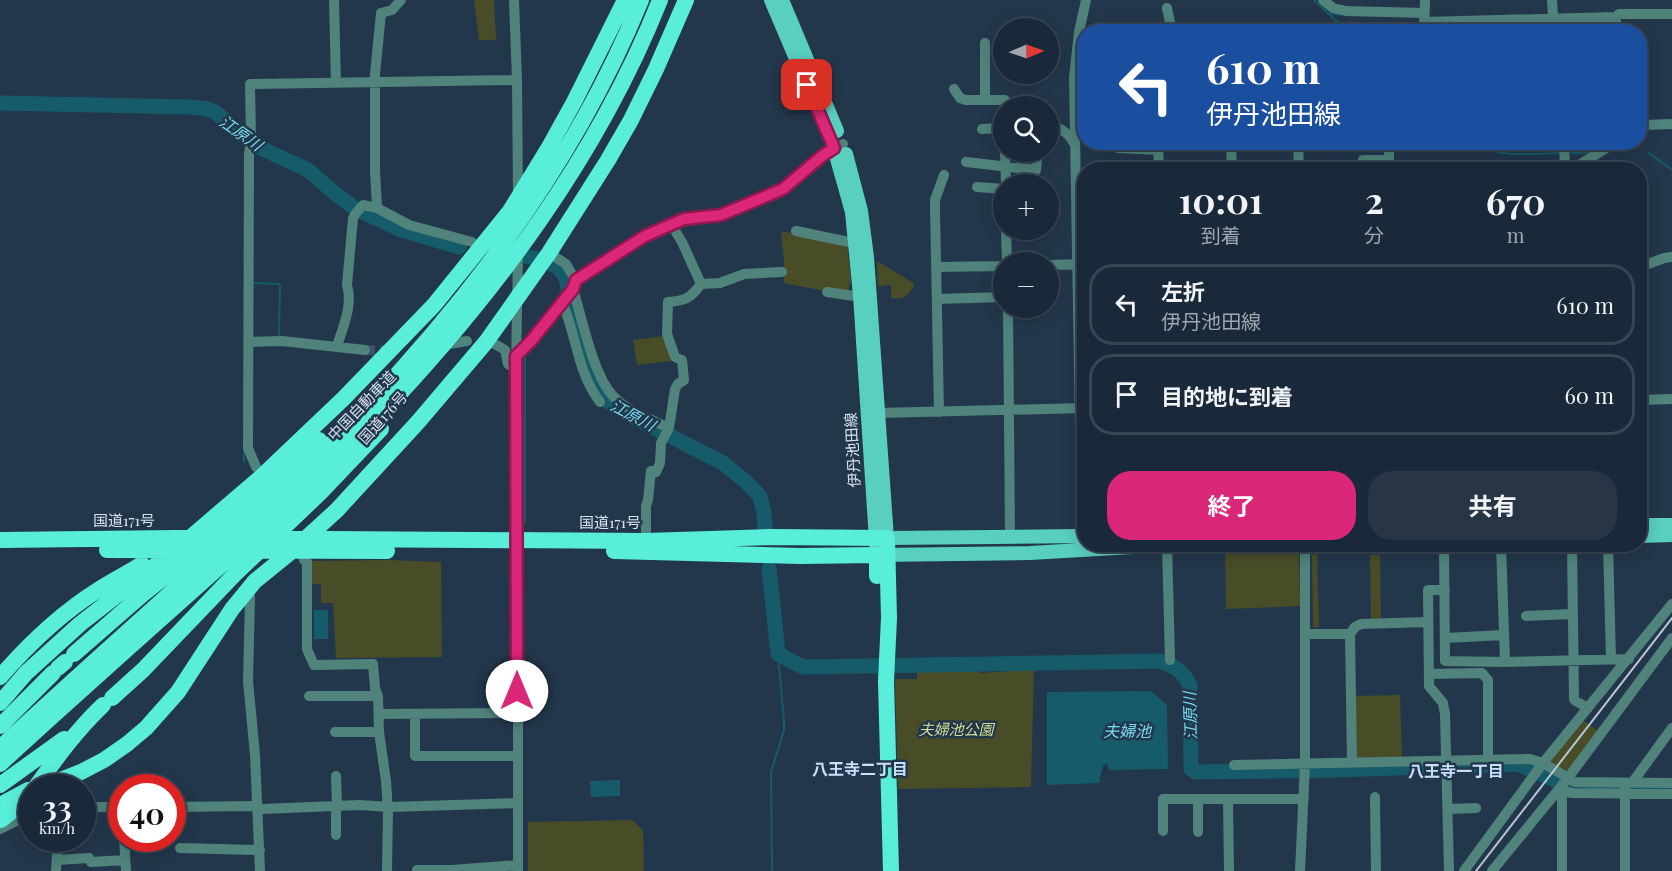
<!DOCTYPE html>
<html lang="ja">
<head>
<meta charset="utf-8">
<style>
  :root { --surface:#1a2939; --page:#273544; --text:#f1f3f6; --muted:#9fa6ae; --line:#384553; --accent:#db2777 }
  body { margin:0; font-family:"Playfair Display","Noto Sans JP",serif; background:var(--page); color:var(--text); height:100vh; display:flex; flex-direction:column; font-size:22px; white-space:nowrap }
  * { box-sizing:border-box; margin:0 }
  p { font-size:20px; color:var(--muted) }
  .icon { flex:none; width:33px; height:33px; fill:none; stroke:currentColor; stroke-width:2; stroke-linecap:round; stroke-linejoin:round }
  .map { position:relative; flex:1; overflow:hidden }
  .drawer { position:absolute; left:1077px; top:162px; width:570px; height:390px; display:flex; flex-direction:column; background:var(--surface); border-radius:24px; box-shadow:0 3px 15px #0003,0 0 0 2px var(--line) }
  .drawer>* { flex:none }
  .top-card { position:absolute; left:1077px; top:24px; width:570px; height:126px; border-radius:24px; box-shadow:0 3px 15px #0003,0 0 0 2px var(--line); background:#1a4fa0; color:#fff; overflow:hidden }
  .needle { width:39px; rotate:88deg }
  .buttons { position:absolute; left:993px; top:18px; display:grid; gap:12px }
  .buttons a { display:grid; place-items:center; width:66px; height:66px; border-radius:50%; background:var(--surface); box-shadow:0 3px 15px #0003,0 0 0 2px var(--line); font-size:30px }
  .speed { position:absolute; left:18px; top:774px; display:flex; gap:12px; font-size:30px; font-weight:700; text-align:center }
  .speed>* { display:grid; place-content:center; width:78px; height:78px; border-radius:50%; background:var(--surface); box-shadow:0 3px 15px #0003,0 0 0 2px var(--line); line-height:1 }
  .speed small { font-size:15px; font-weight:400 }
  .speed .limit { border:9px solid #d22; background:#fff; color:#111 }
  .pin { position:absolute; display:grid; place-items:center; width:51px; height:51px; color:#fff; margin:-26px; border-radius:12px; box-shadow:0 3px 9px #0006 }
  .me { position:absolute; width:66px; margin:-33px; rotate:0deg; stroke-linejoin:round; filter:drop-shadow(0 0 4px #0008) }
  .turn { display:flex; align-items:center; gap:21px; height:126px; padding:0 30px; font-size:27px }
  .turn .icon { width:78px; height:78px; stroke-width:2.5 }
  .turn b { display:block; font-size:42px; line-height:51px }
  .eta { display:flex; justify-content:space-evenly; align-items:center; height:102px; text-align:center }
  .eta b { font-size:36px; font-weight:700; line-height:42px }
  .primary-button { display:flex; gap:12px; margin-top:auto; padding:12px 30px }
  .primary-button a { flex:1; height:69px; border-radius:24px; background:var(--accent); color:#fff; font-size:24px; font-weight:700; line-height:69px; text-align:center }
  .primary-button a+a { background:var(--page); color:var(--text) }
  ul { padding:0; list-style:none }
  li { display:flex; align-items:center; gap:18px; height:81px; margin:0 12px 9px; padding:0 18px; border:3px solid var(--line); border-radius:24px }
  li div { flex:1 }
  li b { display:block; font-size:22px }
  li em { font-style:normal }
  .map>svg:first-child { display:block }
  .green { fill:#484d27 }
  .water { fill:#165b69 }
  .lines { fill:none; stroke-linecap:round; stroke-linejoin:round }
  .stream { stroke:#165b69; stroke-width:2 }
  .river { stroke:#165b69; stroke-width:15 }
  .minor-tunnel { stroke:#3e5064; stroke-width:10; stroke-dasharray:10 5; stroke-linecap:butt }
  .minor { stroke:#4f837b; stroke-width:10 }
  .major { stroke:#59cfbf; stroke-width:14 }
  .highway { stroke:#59eeda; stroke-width:16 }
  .rail { stroke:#b8c6d4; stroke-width:2 }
  .route-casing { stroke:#8e194d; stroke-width:15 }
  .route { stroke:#db2777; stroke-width:10 }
  .labels { text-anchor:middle; stroke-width:5; stroke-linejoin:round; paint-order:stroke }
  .street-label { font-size:15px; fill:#d4e1ee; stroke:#23374c }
  .park-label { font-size:15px; font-style:italic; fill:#d2de93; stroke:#23374c }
  .water-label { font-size:16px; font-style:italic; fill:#75d9ef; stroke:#23374c }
  .neighbourhood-label { font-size:16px; font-weight:bold; fill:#c7e0fa; stroke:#23374c }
</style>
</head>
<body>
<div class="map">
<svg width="1672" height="871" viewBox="0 0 1672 871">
  <rect width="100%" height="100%" fill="#23374c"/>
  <path class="green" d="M474,0H494L496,40H479Z
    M785,232L847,244L851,280L848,291H825L784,283V258L781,233Z
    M877,262H879L913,283L914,286C906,297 906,299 891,298V285L878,286Z
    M665,336L671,361L637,365L633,340Z
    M1299,549L1300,606L1226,609L1225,551Z
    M1317,554L1319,627H1313L1312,555Z
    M1370,555H1380L1381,619L1371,620Z
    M388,560L441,562L442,657L336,658L333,603H321V584H312L311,561Z
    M1034,670L1031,787L898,789L895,679H917V672L978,671L979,673Z
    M1400,695L1402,757L1356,758L1355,696Z
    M1580,718L1601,733L1568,778L1543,763Z
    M632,820L643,830L644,871H528V822Z"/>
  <path class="water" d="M314,610H328V639H314Z
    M1151,691L1167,705L1168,769L1109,770L1107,764L1103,765L1099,783L1047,785V692Z
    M620,780V796L591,797L590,781Z"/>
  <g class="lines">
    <path class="stream" d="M1314,0L1348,32
      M1330,13L1339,15
      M245,139V144
      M1471,142C1498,158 1529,154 1560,153
      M1571,153H1588
      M1649,153L1672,170
      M255,283L279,284L280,286L279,336
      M244,462V450
      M525,522V357L527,352
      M772,871L771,772L784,730V721L778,654"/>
    <path class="river" d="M0,103L190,107L208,109L215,112L254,145L308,170L337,195L356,209L399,229L459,247
      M506,252L538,259
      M550,263L559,268L566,278L571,304L592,380L604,399L635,418L723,463L745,481L760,496L764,513L765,526
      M769,569L778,654L803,667L1160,661C1175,667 1182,670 1190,685L1191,769L1196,772L1335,770L1518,764L1570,787L1672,789"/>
    <path class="minor-tunnel" d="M365,350L391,351"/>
    <path class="minor" d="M334,0L336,83
      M514,0L517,80L518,196
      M1323,0L1333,8L1346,11L1424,13
      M1552,0L1554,32
      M1167,8L1172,32
      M1616,17V32
      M1424,22L1616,17L1619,14H1672
      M1424,32L1425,0
      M954,89L960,98L966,100H1005V106
      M985,100V43
      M1048,126C1061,127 1067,132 1074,143
      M1640,128L1644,125L1672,124
      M982,129L1004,128
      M1158,142L1159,170
      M1231,142L1232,170
      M1298,142L1299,170
      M1564,142L1565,170
      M1118,148L1158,150
      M1005,152L1006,184
      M966,162L1036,170L1038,152
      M1362,170L1363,160H1389
      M1389,170V142
      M1571,170L1616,142
      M977,187L1004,189
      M377,208L409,225L472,242
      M671,224L682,242L701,284L720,283L744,274L782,272
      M1006,230L1007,262
      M796,231L849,242L855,241
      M549,253L566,264L576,281
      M1048,265L1084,264
      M936,267L1004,266
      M1640,267L1664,258L1672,257
      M573,289C582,318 593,375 613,396C627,411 650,419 669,428
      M827,292L854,296L860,295
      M937,299L1004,297
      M562,302C577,336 577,372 600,402
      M1008,308L1010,536
      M249,342L282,341L365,350
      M493,343L505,350L508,364L516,369
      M443,345L467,341
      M337,346C343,327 353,305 347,285L353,218L356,213L363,205L377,208L375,170V74L381,13L392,10L401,0
      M516,356L530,341L573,289L576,281L645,236L684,219L721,215L783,189L822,156L843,144
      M1640,400L1672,399
      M939,412L935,209V200L944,175
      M879,413L1084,408
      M256,467L248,448L249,155L251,138L250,84L517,80
      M646,541V506L648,500L651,471L656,472L660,463L661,443L669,428L675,389L678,384L684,380L682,360L675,357L667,334L668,302C685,301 691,298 701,284
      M1082,542L1074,77L1079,32L1086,0
      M1167,544L1170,660
      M1444,544L1445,661L1503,662L1629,659
      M1501,544L1505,662
      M1572,544L1574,700L1588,708
      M1608,544L1611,659
      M304,560L307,562V649L314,665L373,664L375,688L378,696L379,732L386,781L388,811L387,871
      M1445,590H1428L1429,686L1443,703L1445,714L1449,871
      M250,597L248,681L255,755L260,871
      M1526,616L1572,614
      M1305,634H1350L1355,627L1361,624L1428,622
      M1350,634L1352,763
      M1445,638L1504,635
      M1429,674L1482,673L1488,680V760
      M309,696H378
      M380,714L517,713
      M415,714V756H517
      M335,732H379
      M1234,765L1530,759L1543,763L1575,782L1672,783
      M336,776L337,807
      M1632,783L1672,728
      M1559,789L1562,791L1572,793L1672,794
      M1562,791V871
      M1375,797L1376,871
      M1198,799V832
      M1228,800L1229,871
      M82,807H122
      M172,807L252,806L263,809L359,805L390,807L517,803
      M336,807V835
      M1448,809L1476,808
      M0,829L32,813
      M1163,831V799H1304
      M124,838L126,871
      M180,848L260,850
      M57,860L89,858
      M91,862L125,860
      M417,870H452L518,865
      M56,871L58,838
      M518,871V431L516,369L518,250
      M1300,871L1305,764V544
      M1464,871L1543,763L1672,604
      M1492,871L1568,778L1672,638
      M1625,871V787"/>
    <path class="major" d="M771,0L834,148L852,212L860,295L877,555L1030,553L1167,545L1235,544
      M782,0L837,131
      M846,154L861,211L867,257L887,538L1084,536
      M1640,525H1672
      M1640,536L1672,535"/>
    <path class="highway" d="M0,540L176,538L646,541L772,537L887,538L889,618L886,681L891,871
      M107,550L387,551
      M614,551L800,556L877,555V576
      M74,654L143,594L205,545L319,440
      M58,668L65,662
      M0,677C27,646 63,612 98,590C112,581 128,573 142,564
      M112,698L143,670L235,574L320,493L381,429
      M0,703L26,673L80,624L184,543L261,477L343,399L434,305L510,211L548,149L574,102L625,0
      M0,726L53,673
      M0,748C78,675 158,605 237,533C281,492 325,452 366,408C479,289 579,153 641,0
      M0,764C75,695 152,627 228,559C279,513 330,467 377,418C493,296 597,158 660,0
      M0,785L64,739
      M35,788C57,757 76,731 103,705
      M40,788L81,772L104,760L127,744L146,728L178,692L232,609L255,581L292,551L337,510L418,422L486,342L549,253L608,160L631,120L656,69L686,0
      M0,805L28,790
      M1,820L20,805L32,793"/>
    <path class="rail" d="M1476,871L1672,618"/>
  </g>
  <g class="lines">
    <defs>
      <path id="route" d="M517,691L516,356L531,341L573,289L576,280L645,236L684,219L721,215L783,189L822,156L834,148L807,85"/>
    </defs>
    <use href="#route" class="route-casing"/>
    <use href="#route" class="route"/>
  </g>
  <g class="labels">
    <g class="street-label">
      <text transform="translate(362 406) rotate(-46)" y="5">中国自動車道</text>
      <text transform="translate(383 418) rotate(-48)" y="5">国道176号</text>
      <text transform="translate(853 450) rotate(-93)" y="5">伊丹池田線</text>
      <text x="124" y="526">国道171号</text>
      <text x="610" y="528">国道171号</text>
    </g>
    <g class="park-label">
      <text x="956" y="735">夫婦池公園</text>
    </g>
    <g class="water-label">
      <text transform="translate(241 133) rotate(35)" y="6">江原川</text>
      <text transform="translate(633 415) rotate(28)" y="6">江原川</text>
      <text transform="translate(1190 716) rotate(-92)" y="6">江原川</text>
      <text x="1127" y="737">夫婦池</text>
    </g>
    <g class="neighbourhood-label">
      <text x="860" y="775">八王寺二丁目</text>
      <text x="1456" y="777">八王寺一丁目</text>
    </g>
  </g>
</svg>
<div class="buttons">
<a><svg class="needle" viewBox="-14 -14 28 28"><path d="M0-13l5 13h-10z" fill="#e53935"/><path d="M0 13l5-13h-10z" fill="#9fa6ae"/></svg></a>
<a><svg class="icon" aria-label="search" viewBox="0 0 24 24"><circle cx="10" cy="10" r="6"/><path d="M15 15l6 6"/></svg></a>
<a>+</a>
<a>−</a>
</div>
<div class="speed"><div>33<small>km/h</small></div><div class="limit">40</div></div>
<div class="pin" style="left:807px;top:85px;background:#d93025"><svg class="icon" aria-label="arrive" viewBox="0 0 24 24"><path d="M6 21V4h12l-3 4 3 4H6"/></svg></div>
<svg class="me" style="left:517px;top:691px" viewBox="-20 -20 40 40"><circle r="19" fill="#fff"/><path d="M0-13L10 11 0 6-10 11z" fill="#db2777"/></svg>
<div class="top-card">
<div class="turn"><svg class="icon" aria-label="left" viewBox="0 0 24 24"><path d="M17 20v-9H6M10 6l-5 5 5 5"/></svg><div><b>610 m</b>伊丹池田線</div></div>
</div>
<section class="drawer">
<div class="eta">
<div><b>10:01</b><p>到着</p></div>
<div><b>2</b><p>分</p></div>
<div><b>670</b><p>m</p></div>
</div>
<ul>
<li><svg class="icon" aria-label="left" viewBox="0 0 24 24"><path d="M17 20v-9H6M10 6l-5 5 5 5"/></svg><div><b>左折</b><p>伊丹池田線</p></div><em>610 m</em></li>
<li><svg class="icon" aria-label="arrive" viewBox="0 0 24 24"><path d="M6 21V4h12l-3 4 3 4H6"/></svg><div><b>目的地に到着</b></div><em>60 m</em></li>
</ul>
<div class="primary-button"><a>終了</a><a>共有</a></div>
</section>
</div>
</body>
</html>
